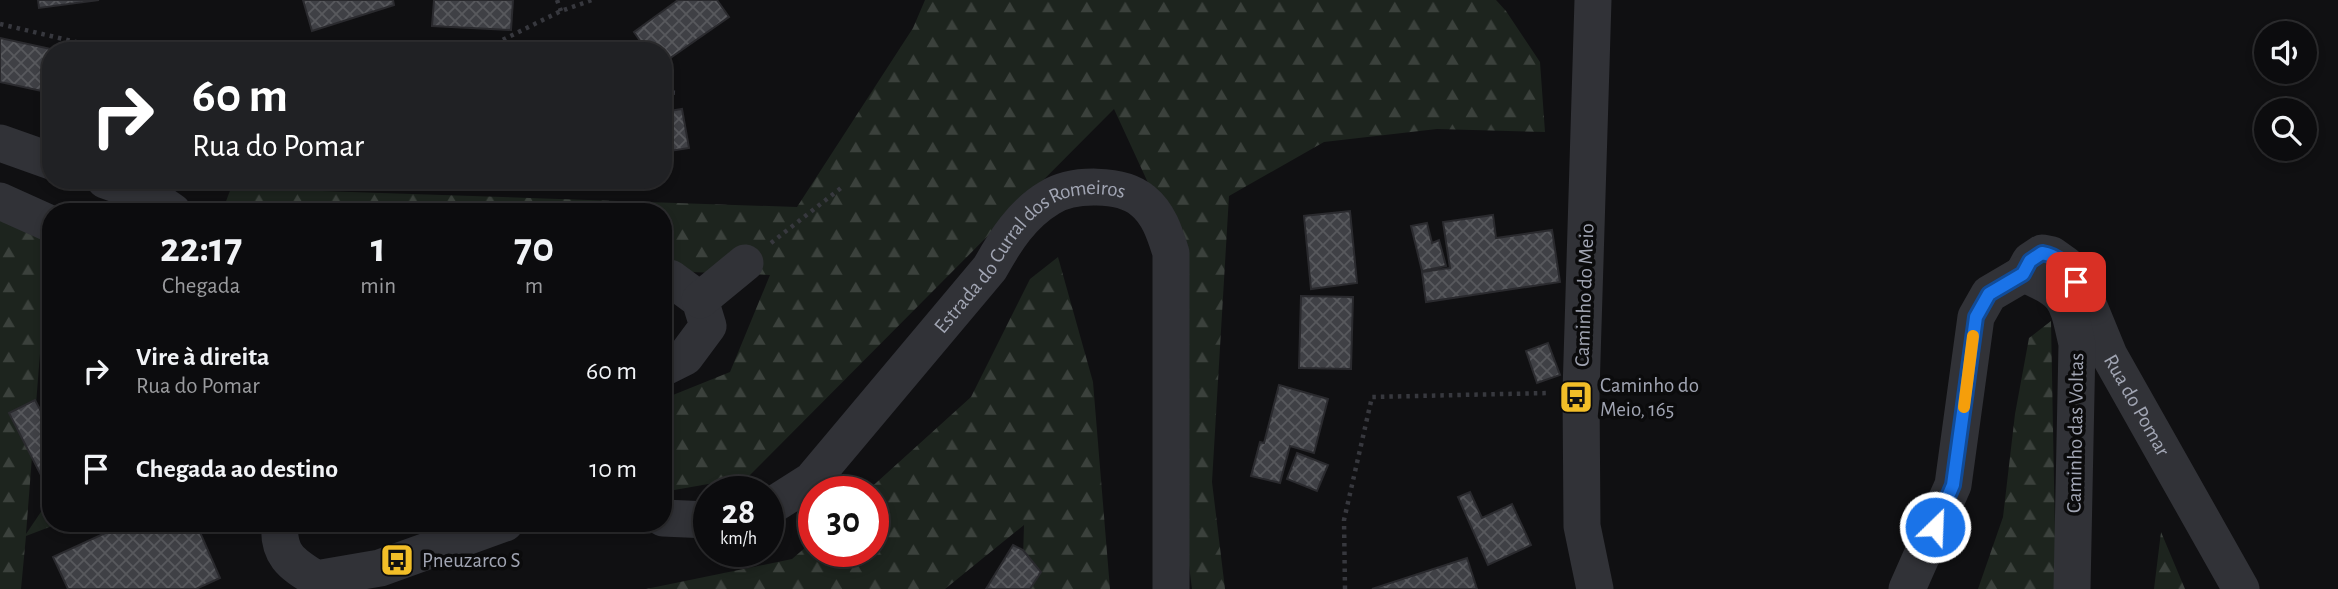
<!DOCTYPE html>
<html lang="pt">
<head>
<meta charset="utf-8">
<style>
  :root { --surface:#0c0c0e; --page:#1a1a1c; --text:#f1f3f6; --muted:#9a9b9e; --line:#2c2c2e }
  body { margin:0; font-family:"Alegreya Sans",sans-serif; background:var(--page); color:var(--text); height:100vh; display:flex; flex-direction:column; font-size:26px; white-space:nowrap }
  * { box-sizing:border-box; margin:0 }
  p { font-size:23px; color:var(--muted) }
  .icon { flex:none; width:38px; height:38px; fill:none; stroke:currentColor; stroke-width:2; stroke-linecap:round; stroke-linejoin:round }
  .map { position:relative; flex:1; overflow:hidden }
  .details { position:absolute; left:42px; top:203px; width:630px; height:329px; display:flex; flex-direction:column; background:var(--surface); border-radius:28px; box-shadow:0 4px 10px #0003,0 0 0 2px var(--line) }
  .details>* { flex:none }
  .hud { position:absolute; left:42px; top:42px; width:630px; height:147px; border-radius:28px; box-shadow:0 4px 10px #0003,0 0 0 2px var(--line); background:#202124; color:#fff; overflow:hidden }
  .fabs { position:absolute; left:2254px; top:21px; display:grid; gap:14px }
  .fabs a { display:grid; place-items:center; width:63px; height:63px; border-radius:50%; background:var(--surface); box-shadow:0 4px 10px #0003,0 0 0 2px var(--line); font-size:35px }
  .speed { position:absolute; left:693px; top:476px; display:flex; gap:14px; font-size:35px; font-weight:700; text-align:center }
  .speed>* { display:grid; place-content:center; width:91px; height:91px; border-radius:50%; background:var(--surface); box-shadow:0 4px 10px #0003,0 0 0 2px var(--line); line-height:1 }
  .speed small { font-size:18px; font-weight:400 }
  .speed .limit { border:10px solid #d22; background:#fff; color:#111 }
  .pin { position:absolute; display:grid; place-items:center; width:60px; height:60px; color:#fff; margin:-30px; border-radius:14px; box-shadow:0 4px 10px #0006 }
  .me { position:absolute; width:77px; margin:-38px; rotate:24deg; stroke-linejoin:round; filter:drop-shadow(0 0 5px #0008) }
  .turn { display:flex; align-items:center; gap:24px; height:147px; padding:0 35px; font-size:32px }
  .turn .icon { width:91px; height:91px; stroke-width:2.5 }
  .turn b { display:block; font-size:49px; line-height:60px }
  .eta { display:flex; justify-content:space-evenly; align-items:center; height:119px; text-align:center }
  .eta b { font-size:42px; font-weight:700; line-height:49px }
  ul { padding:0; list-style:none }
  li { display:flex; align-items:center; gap:21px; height:98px; padding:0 35px }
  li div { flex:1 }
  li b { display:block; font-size:26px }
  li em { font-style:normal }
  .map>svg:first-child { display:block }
  .forest { fill:url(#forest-firs) }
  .building { fill:url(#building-cross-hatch); stroke:#2a2a2e; stroke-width:2 }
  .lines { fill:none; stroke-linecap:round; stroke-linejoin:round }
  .path { stroke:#37383e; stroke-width:4.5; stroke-dasharray:3.5 5; stroke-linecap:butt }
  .minor { stroke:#313237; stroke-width:37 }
  .route-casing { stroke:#114b97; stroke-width:18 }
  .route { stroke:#1a73e8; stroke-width:12 }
  .slow { stroke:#f59e0b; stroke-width:12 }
  .labels { text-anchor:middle; stroke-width:7; stroke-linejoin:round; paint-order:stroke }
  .street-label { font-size:21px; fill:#a1a5b3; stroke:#0b0b0c }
  .poi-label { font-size:21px; fill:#a1a5b3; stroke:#0b0b0c; text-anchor:start }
</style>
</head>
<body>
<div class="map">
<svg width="2338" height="589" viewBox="0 0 2338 589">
  <defs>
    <pattern id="forest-firs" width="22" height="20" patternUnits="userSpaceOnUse" patternTransform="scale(1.75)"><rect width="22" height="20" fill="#1d241e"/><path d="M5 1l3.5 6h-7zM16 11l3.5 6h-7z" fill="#3b413c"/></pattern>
    <pattern id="building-cross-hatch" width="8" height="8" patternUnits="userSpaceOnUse" patternTransform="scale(1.75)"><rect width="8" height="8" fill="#3f4045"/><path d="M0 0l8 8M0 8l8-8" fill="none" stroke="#58595d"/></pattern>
  </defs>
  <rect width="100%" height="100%" fill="#101012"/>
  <path class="forest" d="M925,0H1496L1506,11L1540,62L1545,132L1437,129L1324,142L1229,196L1212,482L1225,589H1192L1174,447L1161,211L1114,109L748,477L663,492V399L730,372L770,275L663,271V212H222L231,188L797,207L913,28Z
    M0,183L50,224L26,534L51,497V523H60L26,536L21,589H0Z
    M1058,257L1093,382L1110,589H1022L1024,525L945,589H646L792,559L814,540V551H873V492H866L971,397L1030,279Z
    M2051,321L2056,589H1978L2003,517L2015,414L2029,338Z
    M2161,532L2185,589H2154Z"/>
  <path class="building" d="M38,0H99L39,8Z
    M303,0H393L394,5L312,31Z
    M434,0H513L511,30L432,26Z
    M678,0H717L729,17L663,63V51H647L634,32Z
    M0,38L60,51H51V93L0,82Z
    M682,109L689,148L663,152V112Z
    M1350,211L1357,283L1311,289L1304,216Z
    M1493,215L1496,238L1552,230L1560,282L1426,302L1422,272L1450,268L1443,222Z
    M1427,223L1432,243L1439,240L1446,266L1422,271L1411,226Z
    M1301,296L1353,297L1351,369L1299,368Z
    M1548,343L1560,375L1537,383L1526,351Z
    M1279,385L1328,399L1314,453L1290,446L1280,483L1251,476L1260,442L1264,443Z
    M35,400L51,430V475L43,479L9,413Z
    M1297,453L1328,465L1317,491L1287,479Z
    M1470,492L1482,518L1512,504L1531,545L1488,565L1458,497Z
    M127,523H196L220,578L196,589H68L53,557Z
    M1013,545L1023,550L1041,572L1030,589H986Z
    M1467,558L1477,589H1372Z"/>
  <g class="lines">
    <path class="path" d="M557,0L561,11
      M0,24L114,51
      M480,51L561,11L592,0
      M663,92L677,93
      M771,243L841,188
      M1345,589L1344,520L1372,397L1548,393"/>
    <g class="minor">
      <path d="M1593,0L1581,392L1582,526L1595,589"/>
      <path d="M0,143L51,161"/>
      <path d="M105,180L150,196L173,212"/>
      <path d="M0,201L51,224"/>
      <path id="s1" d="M2023,274L2030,261L2042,253L2052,255L2066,265L2086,299L2109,355L2241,589"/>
      <path d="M663,277L670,278L700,300L708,326L685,357L663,368"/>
      <path d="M700,300L745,263"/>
      <path id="s2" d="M768,508L812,480L990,268C1005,241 1022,214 1049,198C1072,183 1122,183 1143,201C1159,214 1165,234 1171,253V589"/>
      <path d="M663,518L709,520"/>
      <path d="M280,523C277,555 292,564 316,579L380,568L505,523"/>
      <path d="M1907,589L1953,485L1976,317L1989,294L2023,274C2068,291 2067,300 2077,344L2072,589"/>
    </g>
  </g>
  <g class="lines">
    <defs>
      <path id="route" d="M1935,527L1953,485L1976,317L1989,294L2023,274L2030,261L2042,253C2060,256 2067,267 2076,282"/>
    </defs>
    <use href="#route" class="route-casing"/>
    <use href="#route" class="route"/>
    <path class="slow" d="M1964,407L1973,336"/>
  </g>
  <defs>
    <symbol id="bus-square" viewBox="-11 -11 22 22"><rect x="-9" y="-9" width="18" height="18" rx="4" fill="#f2be28" stroke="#0b0b0c"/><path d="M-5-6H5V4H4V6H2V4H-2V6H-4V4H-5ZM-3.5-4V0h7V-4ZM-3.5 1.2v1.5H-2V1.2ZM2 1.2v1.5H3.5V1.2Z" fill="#111"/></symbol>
  </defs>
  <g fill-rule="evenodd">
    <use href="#bus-square" x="1557" y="378" width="38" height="38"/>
    <use href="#bus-square" x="378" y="541" width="38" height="38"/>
  </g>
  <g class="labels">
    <g class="street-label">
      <text dy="7" stroke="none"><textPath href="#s2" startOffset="374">Estrada do Curral dos Romeiros</textPath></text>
      <text transform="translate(1584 295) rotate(-88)" y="7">Caminho do Meio</text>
      <text dy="7" stroke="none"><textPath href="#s1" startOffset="214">Rua do Pomar</textPath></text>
      <text transform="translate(2075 433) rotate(-89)" y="7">Caminho das Voltas</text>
    </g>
    <g class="poi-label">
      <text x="1600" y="392">Caminho do<tspan x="1600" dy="24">Meio, 165</tspan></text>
      <text x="422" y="567">Pneuzarco S</text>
    </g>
  </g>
</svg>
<div class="fabs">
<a><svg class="icon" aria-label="sound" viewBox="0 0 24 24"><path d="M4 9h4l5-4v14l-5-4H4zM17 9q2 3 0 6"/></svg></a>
<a><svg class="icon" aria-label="search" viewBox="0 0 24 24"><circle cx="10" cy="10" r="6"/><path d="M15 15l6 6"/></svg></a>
</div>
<div class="speed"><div>28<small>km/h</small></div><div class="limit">30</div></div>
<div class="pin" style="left:2076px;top:282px;background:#d93025"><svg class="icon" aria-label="arrive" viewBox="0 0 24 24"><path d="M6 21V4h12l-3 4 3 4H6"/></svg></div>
<svg class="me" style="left:1935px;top:527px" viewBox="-20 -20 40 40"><circle r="17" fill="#1a73e8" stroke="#fff" stroke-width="3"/><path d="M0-11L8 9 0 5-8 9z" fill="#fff"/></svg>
<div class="hud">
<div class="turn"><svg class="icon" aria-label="right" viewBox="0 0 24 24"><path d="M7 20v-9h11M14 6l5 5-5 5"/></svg><div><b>60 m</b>Rua do Pomar</div></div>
</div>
<section class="details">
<div class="eta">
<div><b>22:17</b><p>Chegada</p></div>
<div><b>1</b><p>min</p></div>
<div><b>70</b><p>m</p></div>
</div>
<ul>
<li><svg class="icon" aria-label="right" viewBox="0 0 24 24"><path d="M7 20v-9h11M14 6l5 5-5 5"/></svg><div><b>Vire à direita</b><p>Rua do Pomar</p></div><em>60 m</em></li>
<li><svg class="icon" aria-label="arrive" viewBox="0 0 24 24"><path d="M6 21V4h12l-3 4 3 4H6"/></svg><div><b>Chegada ao destino</b></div><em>10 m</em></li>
</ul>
</section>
</div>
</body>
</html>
